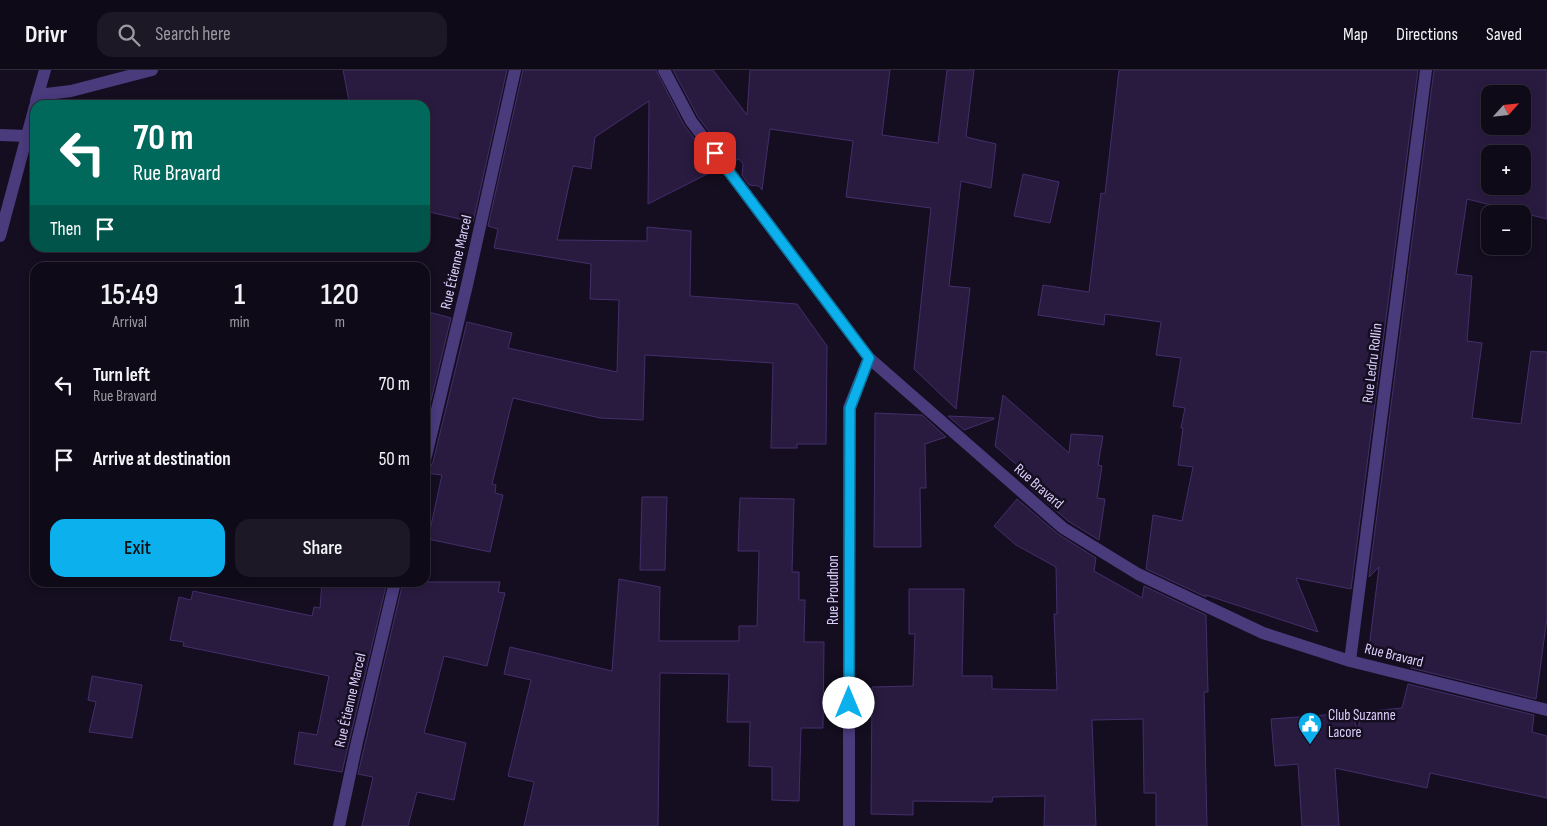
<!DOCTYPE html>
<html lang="en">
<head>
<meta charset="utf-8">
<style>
  :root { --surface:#0f0a18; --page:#1d1825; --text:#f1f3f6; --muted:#9b9aa2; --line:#2f2b37; --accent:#0cb0ec }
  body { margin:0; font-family:"Sofia Sans Condensed",sans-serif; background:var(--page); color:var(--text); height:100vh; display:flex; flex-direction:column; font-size:19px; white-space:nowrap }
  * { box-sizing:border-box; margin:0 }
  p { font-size:16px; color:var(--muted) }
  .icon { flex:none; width:28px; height:28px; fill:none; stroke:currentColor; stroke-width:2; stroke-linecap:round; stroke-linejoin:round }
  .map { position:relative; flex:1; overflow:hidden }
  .drawer { position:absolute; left:30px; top:192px; width:400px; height:325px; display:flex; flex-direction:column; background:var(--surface); border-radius:15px; box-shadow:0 2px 8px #0003,0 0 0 1px var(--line) }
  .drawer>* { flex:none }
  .banner { position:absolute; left:30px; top:30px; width:400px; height:152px; border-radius:15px; box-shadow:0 2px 8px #0003,0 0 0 1px var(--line); background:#00695c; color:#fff; overflow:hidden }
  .needle { width:32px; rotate:63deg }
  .tools { position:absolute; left:1481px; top:15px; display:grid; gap:10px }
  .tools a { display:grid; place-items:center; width:50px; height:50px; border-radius:10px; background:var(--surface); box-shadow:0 2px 8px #0003,0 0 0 1px var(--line); font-size:25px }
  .pin { position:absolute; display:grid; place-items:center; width:42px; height:42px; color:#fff; margin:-21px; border-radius:10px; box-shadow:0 2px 8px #0006 }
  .me { position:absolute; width:55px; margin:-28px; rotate:0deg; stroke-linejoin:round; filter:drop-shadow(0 0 4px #0008) }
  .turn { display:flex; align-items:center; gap:18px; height:105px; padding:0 20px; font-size:22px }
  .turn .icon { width:65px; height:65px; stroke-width:2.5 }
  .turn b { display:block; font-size:35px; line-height:42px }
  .then { display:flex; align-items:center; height:48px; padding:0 20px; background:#0003; gap:10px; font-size:19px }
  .eta { display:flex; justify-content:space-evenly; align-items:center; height:85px; text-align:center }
  .eta b { font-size:30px; font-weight:600; line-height:35px }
  .primary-button { display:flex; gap:10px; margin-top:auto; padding:10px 20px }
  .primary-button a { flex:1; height:58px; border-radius:15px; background:var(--accent); color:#111; font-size:20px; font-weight:600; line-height:58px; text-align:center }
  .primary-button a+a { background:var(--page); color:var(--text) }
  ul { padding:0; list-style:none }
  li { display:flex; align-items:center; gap:15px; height:75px; padding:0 20px }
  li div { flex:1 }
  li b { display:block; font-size:19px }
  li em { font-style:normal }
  header { display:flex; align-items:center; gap:30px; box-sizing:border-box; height:70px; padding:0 25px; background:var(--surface); border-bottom:1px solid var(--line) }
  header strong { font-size:24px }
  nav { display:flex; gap:28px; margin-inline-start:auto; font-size:18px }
  .search { width:350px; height:45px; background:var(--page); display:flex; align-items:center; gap:12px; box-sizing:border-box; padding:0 18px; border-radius:15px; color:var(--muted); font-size:19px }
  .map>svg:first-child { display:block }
  .building { fill:#291b40; stroke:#442e6b; fill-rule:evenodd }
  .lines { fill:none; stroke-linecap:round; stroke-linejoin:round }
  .minor { stroke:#493b7c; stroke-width:12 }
  .route-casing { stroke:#087299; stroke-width:12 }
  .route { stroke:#0cb0ec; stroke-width:9 }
  .labels { text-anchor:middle; stroke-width:5; stroke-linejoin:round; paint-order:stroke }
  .street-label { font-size:15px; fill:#dccffc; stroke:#140e20 }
  .poi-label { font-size:15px; fill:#dccffc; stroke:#140e20; text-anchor:start }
</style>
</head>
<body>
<header>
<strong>Drivr</strong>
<div class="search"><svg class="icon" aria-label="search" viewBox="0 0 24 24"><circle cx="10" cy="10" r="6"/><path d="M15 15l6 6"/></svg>Search here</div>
<nav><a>Map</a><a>Directions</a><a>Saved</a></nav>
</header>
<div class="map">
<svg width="1547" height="756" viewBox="0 0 1547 756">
  <rect width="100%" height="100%" fill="#140e20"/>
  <path class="building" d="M343,0H507L473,152L425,141V35H359L360,31H349Z
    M523,0H656L684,55L717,99L648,134L649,31L595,67L591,99L573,96L557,170L647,171V157L691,161L690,226L797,234L827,276L826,374H797V378H771L773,293L645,285L643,350L600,348L513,328L492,414L496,415L495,423L503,425L490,482L428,469L442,405L425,403V398L431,396L433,392L467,252L512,263L508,278L617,302L619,230L590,229L591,194L494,178L498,159L488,156Z
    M673,0H713L747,45L750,0H890L882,65L938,73L947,0H974L966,67L996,74L991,118L961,111L949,216L970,218L956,339L914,299L931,138L846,127L853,71L770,59L762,120L759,116L749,115L742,105L743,94L739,89L732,92L698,47Z
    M1119,0H1418L1351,519L1296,508L1318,562L1206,525V527L1146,499L1153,445L1182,451L1193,397L1178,395L1183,358H1181L1185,338L1173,336L1181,288L1156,285L1161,252L1105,244L1104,255L1038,245L1043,215L1089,222L1101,123L1105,124Z
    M1434,0H1547V149L1467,129L1456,204L1472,206L1467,271L1482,273L1472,348L1521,354L1531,281L1547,282V548L1536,629L1411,598L1413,590L1369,578L1379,497L1369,507ZM1490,24H1522V56H1490ZM1490,84H1522V116H1490Z
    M1023,104L1059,112L1050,153L1014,146Z
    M425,241L451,248L425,355Z
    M1003,325L1069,383L1071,364L1103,366L1098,395L1102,396L1097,428L1105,429L1099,470L1068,451L1028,416L1033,409L995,376Z
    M875,343L922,345L946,367L925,374L926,418H920L921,477H874Z
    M948,346L994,348V349L964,360Z
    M642,427H667L665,500H640Z
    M740,428L794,429L792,502H799V530H805L804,572H824L823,658H801L799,731L772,730V697L749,696L750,652H727L729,604L660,603L658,756H524L534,712L508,706L531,610L504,604L510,577L612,601L619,509L660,517L659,571H739V556H757L759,481H738Z
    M1017,429L1058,464L1096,488L1094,501L1142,528L1144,516L1206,545L1208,622H1204L1207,756H1156V723H1144L1143,649L1092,650L1096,756H1044L1045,726L993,727L992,732L913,731V745L871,744L872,617L913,616L915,564H909V519H964L962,606H992V619L1057,620L1054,544H1057L1056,497L1016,475L994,456Z
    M322,512H387L342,702L294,694L299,662L317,665L329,606L183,576L184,572L170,570L179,527L191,530L193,521L312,546L314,537L320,538Z
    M403,512H500L498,522L505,523L487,596L444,586L424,663L466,673L454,730L417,722L408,756H362L373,707L358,704Z
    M92,606L142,615L132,668L89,662L96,632L88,630Z
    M1408,614L1534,645L1532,662L1547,666V728L1430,703L1427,718L1335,698L1339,756H1302L1298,694L1275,696L1271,649L1351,643L1358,660L1361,642L1402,638Z"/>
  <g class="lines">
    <path class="minor" d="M664,0L691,51L869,288L1063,458L1138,504L1263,563L1350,591L1547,640
      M38,25L71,21L152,0
      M36,31L45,0
      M0,65L27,66
      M0,166L35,36
      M425,390L467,215L515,0
      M1350,591L1426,0
      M339,756L357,672L395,512
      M849,756V338L869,288"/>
  </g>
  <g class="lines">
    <defs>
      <path id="route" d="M715,83L869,288L850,338L849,633"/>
    </defs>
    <use href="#route" class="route-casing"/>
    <use href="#route" class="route"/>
  </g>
  <defs>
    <symbol id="civic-pin" viewBox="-11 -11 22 30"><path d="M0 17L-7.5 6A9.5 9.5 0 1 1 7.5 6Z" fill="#0cb0ec" stroke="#140e20"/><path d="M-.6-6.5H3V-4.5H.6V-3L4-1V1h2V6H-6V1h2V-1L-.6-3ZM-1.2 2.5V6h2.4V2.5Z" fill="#fff"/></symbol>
  </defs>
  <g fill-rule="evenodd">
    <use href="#civic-pin" x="1296" y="640" width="28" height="38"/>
  </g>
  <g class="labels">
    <g class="street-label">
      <text transform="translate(456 192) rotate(-77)" y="5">Rue Étienne Marcel</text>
      <text transform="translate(1372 293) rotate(-83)" y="5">Rue Ledru Rollin</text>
      <text transform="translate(1039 416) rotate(41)" y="5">Rue Bravard</text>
      <text transform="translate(833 520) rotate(-90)" y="5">Rue Proudhon</text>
      <text transform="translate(1394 585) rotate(14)" y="5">Rue Bravard</text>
      <text transform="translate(350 630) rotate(-77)" y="5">Rue Étienne Marcel</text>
    </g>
    <g class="poi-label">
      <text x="1328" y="650">Club Suzanne<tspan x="1328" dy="17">Lacore</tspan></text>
    </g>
  </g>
</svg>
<div class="tools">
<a><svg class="needle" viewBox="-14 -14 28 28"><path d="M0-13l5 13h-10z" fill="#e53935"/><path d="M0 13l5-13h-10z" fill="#9b9aa2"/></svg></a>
<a>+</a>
<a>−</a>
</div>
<div class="pin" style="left:715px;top:83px;background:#d93025"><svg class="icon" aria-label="arrive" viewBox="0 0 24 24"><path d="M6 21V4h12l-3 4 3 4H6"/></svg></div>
<svg class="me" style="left:849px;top:633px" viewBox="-20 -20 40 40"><circle r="19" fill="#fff"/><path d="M0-13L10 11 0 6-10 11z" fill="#0cb0ec"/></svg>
<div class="banner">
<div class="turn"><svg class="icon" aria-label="left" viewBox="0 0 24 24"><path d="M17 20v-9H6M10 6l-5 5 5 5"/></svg><div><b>70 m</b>Rue Bravard</div></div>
<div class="then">Then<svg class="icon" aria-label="arrive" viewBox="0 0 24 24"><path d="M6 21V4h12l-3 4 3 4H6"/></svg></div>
</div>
<section class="drawer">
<div class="eta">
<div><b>15:49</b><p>Arrival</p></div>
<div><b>1</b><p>min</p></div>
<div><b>120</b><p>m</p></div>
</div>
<ul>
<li><svg class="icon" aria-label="left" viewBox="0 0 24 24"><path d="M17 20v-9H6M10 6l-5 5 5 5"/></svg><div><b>Turn left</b><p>Rue Bravard</p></div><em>70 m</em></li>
<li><svg class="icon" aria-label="arrive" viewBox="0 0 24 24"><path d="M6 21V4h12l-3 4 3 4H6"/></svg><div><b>Arrive at destination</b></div><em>50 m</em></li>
</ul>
<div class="primary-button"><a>Exit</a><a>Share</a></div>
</section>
</div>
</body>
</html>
